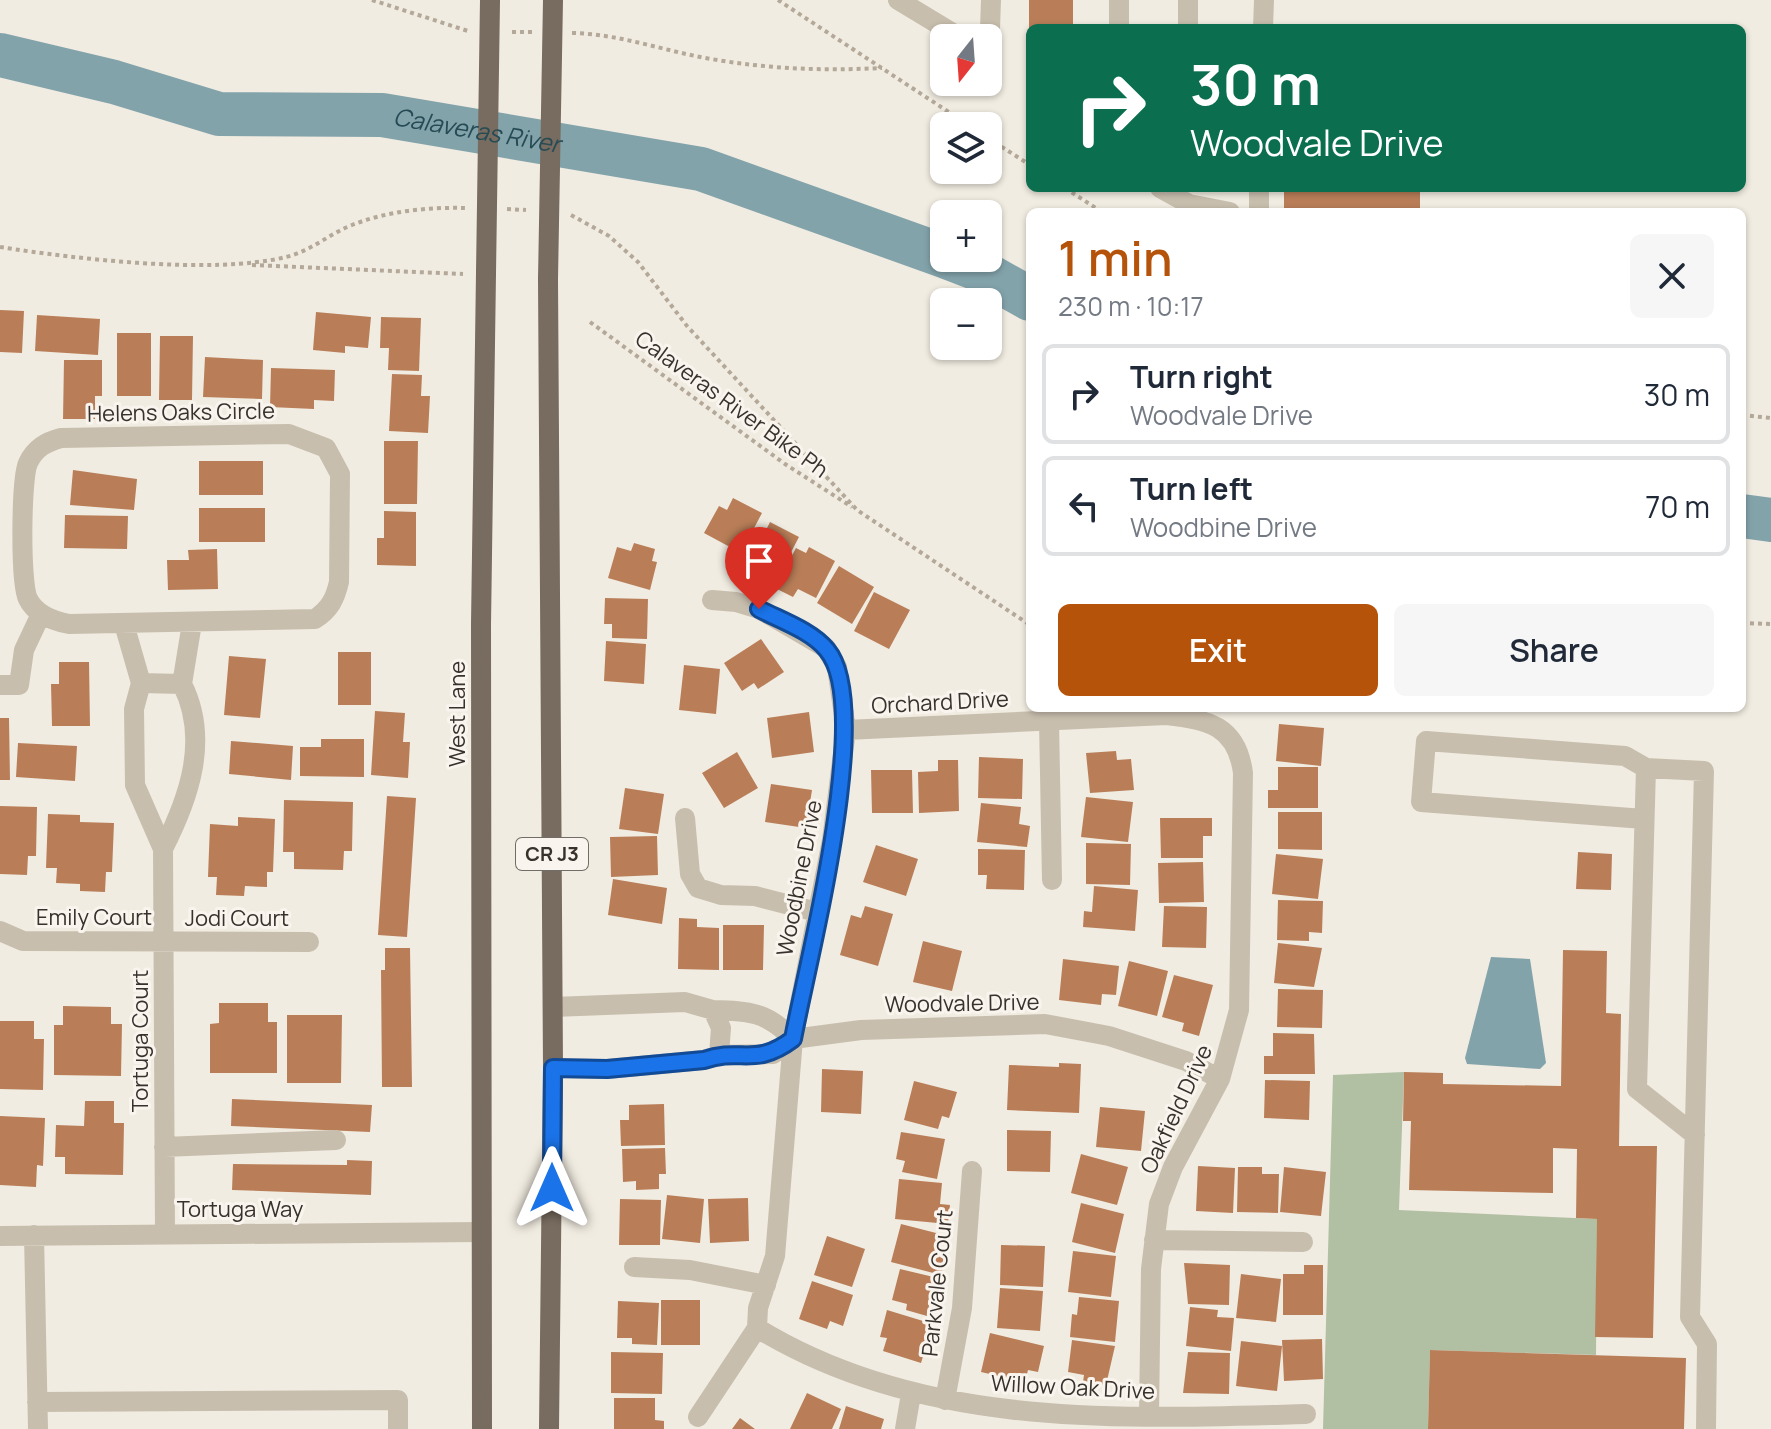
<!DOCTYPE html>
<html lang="en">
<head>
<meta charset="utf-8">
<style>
  :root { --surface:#fff; --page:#f6f6f7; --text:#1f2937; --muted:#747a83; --line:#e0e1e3; --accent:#b45309 }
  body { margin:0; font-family:Manrope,sans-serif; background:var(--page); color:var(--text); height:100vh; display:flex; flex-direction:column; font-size:30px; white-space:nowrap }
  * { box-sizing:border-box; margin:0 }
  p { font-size:26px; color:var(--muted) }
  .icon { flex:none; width:44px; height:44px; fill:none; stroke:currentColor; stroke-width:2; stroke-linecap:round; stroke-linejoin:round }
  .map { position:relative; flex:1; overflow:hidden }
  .side { position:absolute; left:1026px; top:208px; width:720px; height:504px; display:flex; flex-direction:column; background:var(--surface); border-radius:12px; box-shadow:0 2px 6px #0004 }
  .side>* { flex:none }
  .guide { position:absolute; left:1026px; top:24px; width:720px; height:168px; border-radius:12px; box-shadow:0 2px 6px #0004; background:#0b6e4f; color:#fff; overflow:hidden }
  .needle { width:52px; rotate:197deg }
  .tools { position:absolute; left:930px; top:24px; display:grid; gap:16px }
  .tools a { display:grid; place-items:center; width:72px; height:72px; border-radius:12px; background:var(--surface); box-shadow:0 2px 6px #0004; font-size:40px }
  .pin { position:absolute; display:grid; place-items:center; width:68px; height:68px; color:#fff; margin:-82px -34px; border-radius:50% 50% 50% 0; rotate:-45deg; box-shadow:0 0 8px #0007 }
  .pin .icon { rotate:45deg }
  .me { position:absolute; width:88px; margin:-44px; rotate:0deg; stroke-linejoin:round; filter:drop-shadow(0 0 6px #0008) }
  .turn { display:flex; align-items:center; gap:28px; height:168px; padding:0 32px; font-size:36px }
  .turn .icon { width:104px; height:104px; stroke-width:2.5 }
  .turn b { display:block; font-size:56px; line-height:68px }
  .round { display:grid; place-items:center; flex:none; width:84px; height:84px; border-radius:12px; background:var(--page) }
  .summary { display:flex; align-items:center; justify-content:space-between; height:136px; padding:0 32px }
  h1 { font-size:48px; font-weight:600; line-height:60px; color:var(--accent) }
  .action { display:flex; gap:16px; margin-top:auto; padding:16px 32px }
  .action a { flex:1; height:92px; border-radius:12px; background:var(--accent); color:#fff; font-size:32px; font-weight:600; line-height:92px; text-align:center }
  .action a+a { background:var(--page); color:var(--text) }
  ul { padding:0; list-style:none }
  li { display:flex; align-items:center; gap:24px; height:100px; margin:0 16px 12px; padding:0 16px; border:4px solid var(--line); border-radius:12px }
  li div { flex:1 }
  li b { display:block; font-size:30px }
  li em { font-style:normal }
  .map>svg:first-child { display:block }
  .green { fill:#b1bfa3 }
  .water { fill:#83a3ab }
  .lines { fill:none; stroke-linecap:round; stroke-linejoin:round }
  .river { stroke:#83a3ab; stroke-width:44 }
  .building { fill:#b97e58 }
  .path { stroke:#b4a899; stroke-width:4; stroke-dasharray:4 4; stroke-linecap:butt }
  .minor { stroke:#c8beae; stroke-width:20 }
  .major { stroke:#786b5f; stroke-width:20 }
  .major-bridge { stroke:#786b5f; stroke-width:20 }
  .route-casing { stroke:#114b97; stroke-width:20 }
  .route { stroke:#1a73e8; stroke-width:14 }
  .labels { text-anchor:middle; stroke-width:6; stroke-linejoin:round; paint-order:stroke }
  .shield { fill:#f9f5ee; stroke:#726c66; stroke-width:2 }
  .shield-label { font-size:20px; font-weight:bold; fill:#38312c }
  .street-label { font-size:22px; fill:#38312c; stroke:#f9f5ee }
  .water-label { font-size:24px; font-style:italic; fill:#264b55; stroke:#f9f5ee }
</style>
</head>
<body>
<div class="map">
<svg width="1771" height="1429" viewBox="0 0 1771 1429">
  <rect width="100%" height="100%" fill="#f1ece1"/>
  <path class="green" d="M1404,1072L1399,1210L1597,1219L1596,1355L1430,1350L1428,1429H1323L1333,1075Z"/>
  <path class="water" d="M1491,957L1530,959L1546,1063L1540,1069L1467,1064L1465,1058Z"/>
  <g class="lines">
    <g class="river">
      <path id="s1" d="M0,55L114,82L219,114L382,115L701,169L944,256"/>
      <path d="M949,258L975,268L1030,299"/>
      <path d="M1742,516L1771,520"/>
    </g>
  </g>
  <path class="building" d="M1029,0H1073V28H1029Z
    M1284,188H1420V210L1284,208Z
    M0,310L24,311L22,353L0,352Z
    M316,312L371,317L368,348L345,346V353L313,350Z
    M37,315L100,319L98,355L35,351Z
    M381,317L421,318L419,371L388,370L389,348H380Z
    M117,333H151V396H117Z
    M160,336H193L192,400H159Z
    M205,357L263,360L262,399L203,397Z
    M64,360H102V396H95V419H63Z
    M271,368L335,370L334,401L314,400V409L270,407Z
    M392,374L422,375L421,396H430L428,433L389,431Z
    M384,441H418L417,504H384Z
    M199,461H263V495H199Z
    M73,470L137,479L134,510L70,505Z
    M733,498L762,513L741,553L704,533L719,506L727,510Z
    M199,508H265V542H199Z
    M384,511L416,512V566L377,565V538H384Z
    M65,515L128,516L127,549L64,548Z
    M770,522L799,537L778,577L741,558L756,530L764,534Z
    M634,543L655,549L652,561L657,562L650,590L608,578L617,547L631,551Z
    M809,547L835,561L816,598L798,589L793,597L775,588L796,548L806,553Z
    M217,549L218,589L168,590L167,560H189L188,550Z
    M839,566L874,587L852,624L817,603Z
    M874,592L910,610L889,649L854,631Z
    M605,598L648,599L647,639L612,638V624H604Z
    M761,639L784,672L758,689L754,683L742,691L724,663Z
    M606,641L646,644L644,684L604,681Z
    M338,652H371V705H338Z
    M229,656L266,659L260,718L224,715Z
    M59,662H89L90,726H52L51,684H59Z
    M684,665L720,669L716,714L679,710Z
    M375,711L405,713L403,742H410L408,778L371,775Z
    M809,712L814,752L772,758L767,718Z
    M0,718H9L10,780H0Z
    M1279,724L1324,728L1321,766L1276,761Z
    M321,739H364V777L300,776V747H321Z
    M231,741L293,746L291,780L229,774Z
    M18,743L77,746L75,781L16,777Z
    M1116,751L1117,760L1131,759L1134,790L1090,793L1086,753Z
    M737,752L758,788L724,808L702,773Z
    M979,757L1023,759L1022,799L978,798Z
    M938,760H958L959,811L919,813L918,772L938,771Z
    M1278,767H1318V808H1268V790H1278Z
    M871,770H912L913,813H872Z
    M771,784L812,790L806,828L765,822Z
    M625,788L664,794L658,834L619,829Z
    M387,796L416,798L407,937L378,935Z
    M1086,797L1133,802L1128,842L1081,837Z
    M284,800L353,802L352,851H344L343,870L294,869V852H283Z
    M981,803L1021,807L1019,824L1030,826L1027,847L977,842Z
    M0,806L37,807L36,856H28L27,875L0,874Z
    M1278,812H1322V850L1278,849Z
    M48,814L80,815V822L114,823L112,872H106L105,892L80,891V884L56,883L57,868H46Z
    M238,817L275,819L273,872H267V887L245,886L244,896L216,895L217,877H208L210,824L238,826Z
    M1160,818H1212V836H1203V858H1161Z
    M657,836L658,875L611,877L610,837Z
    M1086,843L1131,844L1130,885L1086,884Z
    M876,845L918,859L906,896L863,882Z
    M978,849L1025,850L1024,890L986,889L987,875H978Z
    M1578,852L1612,854L1611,890L1576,889Z
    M1276,854L1323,859L1318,899L1272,894Z
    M1203,862L1204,902L1159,903L1158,863Z
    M613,879L667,888L662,924L608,915Z
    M1094,886L1138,890L1135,931L1083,927L1084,911L1092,912Z
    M1278,900L1323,901L1322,933L1309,932V941L1277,940Z
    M865,906L893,914L878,966L840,955L851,915L861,918Z
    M1164,906L1207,907L1206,948L1162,947Z
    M679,918L697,919V927L719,928V970L678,969Z
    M723,925H764L763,970H723Z
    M923,941L962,951L952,991L913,982Z
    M1278,943L1322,948L1314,987L1274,983Z
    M385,948H410L412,1087H382L381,970H385Z
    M1563,950L1607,951L1606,1013L1621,1014L1619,1146H1657L1653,1338L1595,1337L1597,1219L1576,1218L1577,1149L1553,1148V1193L1409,1190L1411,1121H1403L1404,1072L1443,1073V1084L1561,1086Z
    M1063,959L1119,966L1116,995L1102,994L1101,1005L1059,1000Z
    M1129,961L1168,971L1157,1016L1118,1006Z
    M1174,975L1213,985L1199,1036L1182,1031L1184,1023L1162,1017Z
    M1278,989L1323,990L1322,1028L1277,1027Z
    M219,1003H268V1022H277V1073H210V1024L219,1023Z
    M63,1006L111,1007V1024H122L121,1076L54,1075V1025H63Z
    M287,1015H342L341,1083H287Z
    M0,1021H34V1039H44L43,1090L0,1089Z
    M1273,1033L1314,1034L1315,1074H1264V1056H1273Z
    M1059,1063L1081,1064L1079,1113L1007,1110L1009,1065L1059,1067Z
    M822,1069L863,1071L861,1114L821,1112Z
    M1265,1080L1310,1081L1309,1120L1264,1118Z
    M914,1081L957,1092L949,1118L942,1116L938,1129L904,1120Z
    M232,1099L372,1105L370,1132L231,1126Z
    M85,1101H114V1123H124L123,1175L65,1174V1157H55L56,1125L84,1126Z
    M664,1104L665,1145L621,1146L620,1120H629V1105Z
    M1100,1107L1145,1111L1141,1151L1096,1147Z
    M0,1116L45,1118L43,1166L37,1165L36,1187L0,1185Z
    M1007,1130L1051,1131L1050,1172L1007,1171Z
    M901,1132L945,1139L937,1179L902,1172L905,1161L896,1159Z
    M665,1148L666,1174H659V1189L636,1190V1181L623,1182L622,1149Z
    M1081,1154L1128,1167L1117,1205L1071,1193Z
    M347,1160L372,1161L371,1195L232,1190L233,1164L347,1165Z
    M1198,1166L1235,1168L1233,1213L1196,1211Z
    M1238,1167H1262V1174H1279L1278,1213L1237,1212Z
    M1284,1167L1326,1172L1321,1216L1280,1212Z
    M899,1179L942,1183L940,1204L950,1205L948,1224L895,1219Z
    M667,1195L704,1199L700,1243L662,1239Z
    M748,1198L749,1241L710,1243L708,1199Z
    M620,1199L661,1200L660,1245H619Z
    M1081,1203L1124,1214L1115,1253L1072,1242Z
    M901,1224L940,1234L936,1254L946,1256L941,1275L891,1262Z
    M827,1236L865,1249L852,1287L814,1275Z
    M1001,1245L1045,1246L1043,1287L1000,1285Z
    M1073,1251L1116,1256L1111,1297L1068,1292Z
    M1184,1263L1230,1265L1229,1305L1188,1304Z
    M1304,1265H1323V1315H1283V1274H1304Z
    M900,1269L942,1279L936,1302L930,1301L927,1316L906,1310L907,1304L892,1300Z
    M1241,1274L1281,1279L1276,1322L1236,1318Z
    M812,1281L853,1295L843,1326L830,1321L827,1329L799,1319Z
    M1000,1288L1043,1291L1040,1331L997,1328Z
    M1079,1297L1119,1301L1115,1342L1070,1337L1072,1314L1077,1315Z
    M661,1300H700V1345H661Z
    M618,1301L659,1303L657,1345L632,1344V1338H617Z
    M1190,1307L1218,1310L1217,1317L1234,1318L1231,1351L1186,1346Z
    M887,1310L933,1324L921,1363L883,1351L887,1338L880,1337Z
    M990,1333L1044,1346L1038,1372L1028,1370L1025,1382L981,1372Z
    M1322,1339L1323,1379L1284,1381L1282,1340Z
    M1072,1340L1115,1346L1106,1385L1083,1382L1084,1375L1068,1372Z
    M1241,1341L1282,1346L1277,1391L1236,1386Z
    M1430,1350L1686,1358L1684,1429H1428Z
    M611,1352L663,1353L662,1394L611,1393Z
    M1188,1352L1230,1353L1229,1394L1183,1393Z
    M807,1393L841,1409L832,1429H790Z
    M614,1398H655V1420L664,1421V1429H614Z
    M846,1406L884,1419L881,1429H839Z
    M740,1418L755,1429H732Z"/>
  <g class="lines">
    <path class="path" d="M372,0L468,31
      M778,0L970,126
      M512,32H532
      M572,33C620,34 664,51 711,59C770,69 823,71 882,68
      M988,138L1030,165
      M1065,188L1102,212
      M507,209L526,210
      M571,215L609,236L638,262L687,326L857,510L1030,625
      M0,247C76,259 213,275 286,257C311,251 329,234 352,225C387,211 429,207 466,208
      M252,265L463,274
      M590,322L785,464L852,507
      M1742,415L1771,418
      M1742,623L1771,624"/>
    <path class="minor" d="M898,0L961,38
      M1119,0V28
      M1188,0V28
      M1263,28L1264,0
      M986,38L990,29L991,0
      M1160,188L1189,204L1230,212
      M1259,212V188
      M289,434L326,448L340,474L339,582C335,599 330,609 315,619L69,624C53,621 36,615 28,599C20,583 21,479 28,463C35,448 46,442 61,438Z
      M124,624L141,683
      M182,684L192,623
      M0,685H19L24,650L41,614
      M1049,721L1052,880
      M846,730L1166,715C1208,719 1237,726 1243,773L1239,1010L1220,1079L1173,1167L1159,1204L1151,1269L1149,1415
      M685,818L690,874L698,888L721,895L755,896L817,912
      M1644,819L1421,802L1426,741L1625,756L1646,768
      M163,849C189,798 210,739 182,684L141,683L134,709L135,785L163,849L165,1234
      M0,931L23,941L309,942
      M553,1007L685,1002L713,1010L721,1028L719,1055L704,1060L607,1069L553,1068
      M713,1010C750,1011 767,1012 793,1039
      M719,1055L773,1054L793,1039L861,1030L1045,1024L1109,1036L1186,1061L1220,1079
      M1695,1135L1637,1089L1646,768L1704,771L1690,1317L1707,1344L1706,1429
      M164,1147L336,1140
      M34,1235L38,1429
      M0,1236L480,1232
      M1154,1240L1303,1242
      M634,1267L690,1270L766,1285
      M757,1328C922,1429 1119,1419 1306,1414
      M945,1400L962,1308L972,1171
      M37,1402L398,1400V1429
      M698,1417L757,1328L758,1308L775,1256L793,1039L832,840L846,730L837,667L826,648L759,609L736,602L712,600
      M905,1429L911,1394"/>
    <path class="major" d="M548,279L553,1068L549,1429
      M482,1429L481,625L486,273"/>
    <path class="major-bridge" d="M486,273L490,0
      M548,279L553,0"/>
  </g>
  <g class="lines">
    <defs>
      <path id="route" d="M552,1188L553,1068L607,1069L704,1060C742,1047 754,1068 793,1039C807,963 875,707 827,650C812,631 780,620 759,609"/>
    </defs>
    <use href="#route" class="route-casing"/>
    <use href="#route" class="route"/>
  </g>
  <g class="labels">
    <rect class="shield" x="516" y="838" width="72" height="32" rx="6"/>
    <g class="shield-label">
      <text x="552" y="861">CR J3</text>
    </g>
    <g class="street-label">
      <text transform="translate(732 404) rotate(36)" y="8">Calaveras River Bike Ph</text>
      <text transform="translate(181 412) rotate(-1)" y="8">Helens Oaks Circle</text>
      <text transform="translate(940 702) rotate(-3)" y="8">Orchard Drive</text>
      <text transform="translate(457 714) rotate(-90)" y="8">West Lane</text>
      <text transform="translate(799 878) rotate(-79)" y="8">Woodbine Drive</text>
      <text x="94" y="925">Emily Court</text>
      <text x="237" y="926">Jodi Court</text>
      <text transform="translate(962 1003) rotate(-1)" y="8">Woodvale Drive</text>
      <text transform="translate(140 1041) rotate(-90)" y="8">Tortuga Court</text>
      <text transform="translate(1176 1109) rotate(-65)" y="8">Oakfield Drive</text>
      <text x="240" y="1217">Tortuga Way</text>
      <text transform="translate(937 1283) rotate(-84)" y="8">Parkvale Court</text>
      <text transform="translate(1073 1387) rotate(3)" y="8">Willow Oak Drive</text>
    </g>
    <g class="water-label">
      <text dy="8" stroke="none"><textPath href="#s1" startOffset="486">Calaveras River</textPath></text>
    </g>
  </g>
</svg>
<div class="tools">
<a><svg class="needle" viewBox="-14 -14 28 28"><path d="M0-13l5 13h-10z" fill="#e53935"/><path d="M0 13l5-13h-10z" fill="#747a83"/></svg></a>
<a><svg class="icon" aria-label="layers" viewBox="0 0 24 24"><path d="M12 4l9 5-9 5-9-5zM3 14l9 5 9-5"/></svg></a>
<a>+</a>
<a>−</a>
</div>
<div class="pin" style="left:759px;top:609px;background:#d93025"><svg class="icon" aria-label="arrive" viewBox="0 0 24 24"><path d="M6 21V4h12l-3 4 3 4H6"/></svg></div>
<svg class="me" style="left:552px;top:1188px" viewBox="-20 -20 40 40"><path d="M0-17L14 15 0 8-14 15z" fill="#1a73e8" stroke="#fff" stroke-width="4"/></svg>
<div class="guide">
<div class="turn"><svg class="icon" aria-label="right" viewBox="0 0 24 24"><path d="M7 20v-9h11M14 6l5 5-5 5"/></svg><div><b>30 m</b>Woodvale Drive</div></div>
</div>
<section class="side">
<div class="summary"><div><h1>1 min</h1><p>230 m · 10:17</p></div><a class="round"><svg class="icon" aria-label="close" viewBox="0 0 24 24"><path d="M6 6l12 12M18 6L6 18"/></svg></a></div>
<ul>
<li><svg class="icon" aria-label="right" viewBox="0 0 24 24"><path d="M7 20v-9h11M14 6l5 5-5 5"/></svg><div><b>Turn right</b><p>Woodvale Drive</p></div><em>30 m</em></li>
<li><svg class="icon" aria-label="left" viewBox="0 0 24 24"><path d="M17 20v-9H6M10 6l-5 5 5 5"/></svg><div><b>Turn left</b><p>Woodbine Drive</p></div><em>70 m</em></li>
</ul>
<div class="action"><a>Exit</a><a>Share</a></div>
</section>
</div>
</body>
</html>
